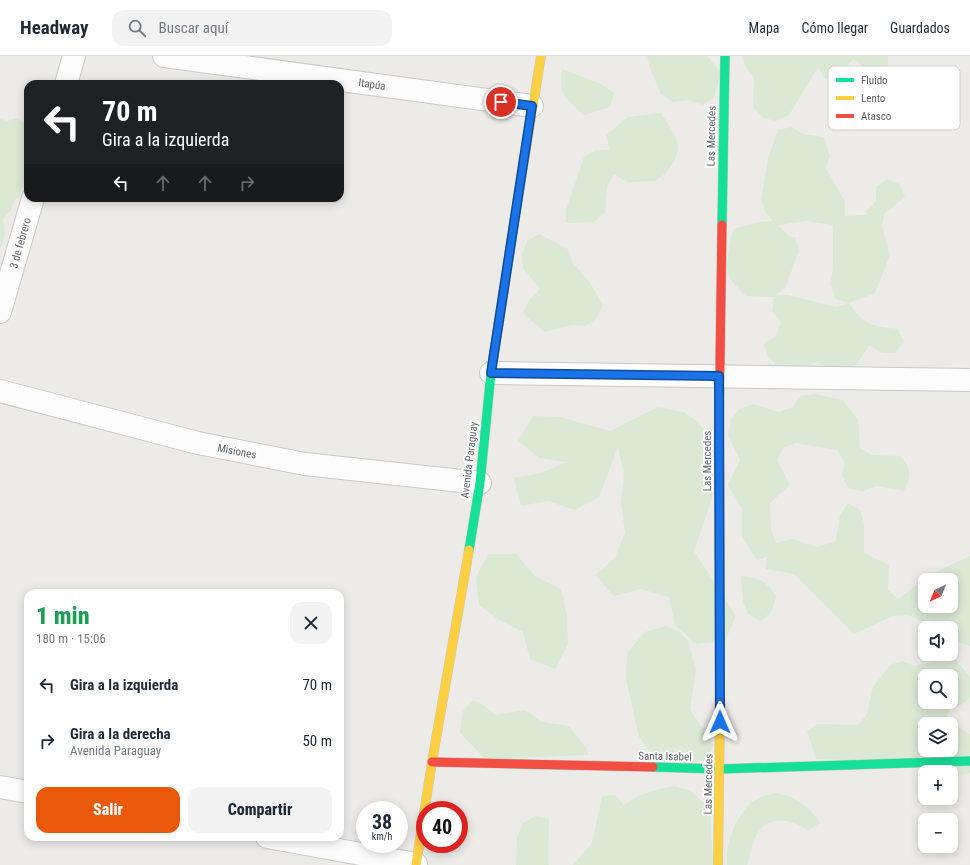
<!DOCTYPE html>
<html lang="es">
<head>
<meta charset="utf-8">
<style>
  :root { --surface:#fff; --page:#f2f2f3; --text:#1f2937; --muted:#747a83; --line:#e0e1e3; --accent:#ea580c }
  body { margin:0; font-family:"Roboto Condensed",sans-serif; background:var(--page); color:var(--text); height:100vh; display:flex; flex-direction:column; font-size:15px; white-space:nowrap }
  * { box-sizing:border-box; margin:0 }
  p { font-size:13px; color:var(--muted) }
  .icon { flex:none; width:22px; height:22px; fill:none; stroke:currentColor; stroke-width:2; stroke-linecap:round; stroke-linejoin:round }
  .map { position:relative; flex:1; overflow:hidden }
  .drawer { position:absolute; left:24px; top:533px; width:320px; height:252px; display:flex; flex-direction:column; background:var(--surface); border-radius:12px; box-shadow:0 2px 10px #0003 }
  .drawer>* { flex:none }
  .top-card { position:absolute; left:24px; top:24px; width:320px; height:122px; border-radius:12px; box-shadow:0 2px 10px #0003; background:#202124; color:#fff; overflow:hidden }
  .needle { width:26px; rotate:224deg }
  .controls { position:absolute; left:918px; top:517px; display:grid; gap:8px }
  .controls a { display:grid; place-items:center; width:40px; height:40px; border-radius:8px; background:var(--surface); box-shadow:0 2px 10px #0003; font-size:20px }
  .speed { position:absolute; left:356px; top:745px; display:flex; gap:8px; font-size:20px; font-weight:700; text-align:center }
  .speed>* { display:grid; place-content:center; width:52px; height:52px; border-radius:50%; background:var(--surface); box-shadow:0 2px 10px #0003; line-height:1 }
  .speed small { font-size:10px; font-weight:400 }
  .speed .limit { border:6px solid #d22; background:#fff; color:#111 }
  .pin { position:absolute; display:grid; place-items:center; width:34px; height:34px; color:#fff; margin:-17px; border:2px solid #fff; border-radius:50%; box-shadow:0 1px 4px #0007 }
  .me { position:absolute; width:44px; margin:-22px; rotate:0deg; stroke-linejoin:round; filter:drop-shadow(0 0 3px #0008) }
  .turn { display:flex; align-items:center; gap:14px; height:84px; padding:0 12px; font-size:18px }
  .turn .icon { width:52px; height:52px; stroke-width:2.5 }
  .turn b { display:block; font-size:28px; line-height:34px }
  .lanes { display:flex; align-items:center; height:38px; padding:0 12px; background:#0003; justify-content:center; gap:20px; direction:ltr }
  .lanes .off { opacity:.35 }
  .round { display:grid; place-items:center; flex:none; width:42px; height:42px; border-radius:12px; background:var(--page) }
  .headline { display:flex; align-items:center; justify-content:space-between; height:68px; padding:0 12px }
  h1 { font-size:24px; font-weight:800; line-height:30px; color:#1e9e55 }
  .button { display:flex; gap:8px; margin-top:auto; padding:8px 12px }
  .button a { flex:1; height:46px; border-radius:12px; background:var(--accent); color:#fff; font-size:16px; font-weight:800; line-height:46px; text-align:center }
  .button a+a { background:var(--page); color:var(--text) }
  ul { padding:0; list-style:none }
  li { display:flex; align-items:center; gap:12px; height:56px; padding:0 12px }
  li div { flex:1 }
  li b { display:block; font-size:15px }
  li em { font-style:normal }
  header { display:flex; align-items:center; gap:24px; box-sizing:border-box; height:56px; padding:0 20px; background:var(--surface); border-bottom:1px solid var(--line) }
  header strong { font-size:19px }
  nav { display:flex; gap:22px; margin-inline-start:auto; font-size:14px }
  .search { width:280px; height:36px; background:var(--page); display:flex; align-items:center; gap:10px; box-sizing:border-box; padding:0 14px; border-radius:12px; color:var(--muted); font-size:15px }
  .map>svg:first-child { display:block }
  .green { fill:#dbe8d4; fill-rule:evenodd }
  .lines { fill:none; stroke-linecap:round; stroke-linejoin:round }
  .street-casing { stroke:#c9c9c8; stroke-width:24 }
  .fast-casing { stroke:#c7c8c7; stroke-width:10 }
  .slow-casing { stroke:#c7c8c7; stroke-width:10 }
  .jam-casing { stroke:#c7c8c7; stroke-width:10 }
  .street { stroke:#fcfcfc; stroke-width:22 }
  .fast { stroke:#16e098; stroke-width:9 }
  .slow { stroke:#ffcf43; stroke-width:9 }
  .jam { stroke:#f24e42; stroke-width:9 }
  .route-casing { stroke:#114b97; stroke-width:10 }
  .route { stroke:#1a73e8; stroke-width:7 }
  .labels { text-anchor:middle; stroke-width:4; stroke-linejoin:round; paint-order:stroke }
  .street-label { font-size:11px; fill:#5e6366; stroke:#fff }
  .key { fill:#fff; stroke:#cfd0d1; stroke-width:1 }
  .key-label { font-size:11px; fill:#5e6366 }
</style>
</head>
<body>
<header>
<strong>Headway</strong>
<div class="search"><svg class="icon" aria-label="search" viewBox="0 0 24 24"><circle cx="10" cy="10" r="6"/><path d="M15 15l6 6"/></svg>Buscar aquí</div>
<nav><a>Mapa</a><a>Cómo llegar</a><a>Guardados</a></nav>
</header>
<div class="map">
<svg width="970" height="809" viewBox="0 0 970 809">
  <rect width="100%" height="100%" fill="#edebe8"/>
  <path class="green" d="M647,0H707L721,16L714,42L702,49L688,44L673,46L661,38L650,12Z
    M743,0H888V9L902,32L896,45L886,54L877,43L864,39L865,12L854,3L845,11L839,23H825L818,11L789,59L776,65L763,62L753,51L754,21L745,10Z
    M562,13L601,28L614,37L610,51L584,59C566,42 558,40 562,13Z
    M661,57L676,81L678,94L674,106L666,117L655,125L627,126L614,118L607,130L605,156L594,166L566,167V154L584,101L596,94H610L606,79L628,61Z
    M16,62L23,66L28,76V117L22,130L18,142L13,146L14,147L11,154L3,163C5,173 6,183 0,192V63L7,65Z
    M792,71L803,78L824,81L830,100L826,112L845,146V160L867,159L866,155L876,145V131L887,123L899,128L905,141L884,158L882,171L890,199L875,237L849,247C866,271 870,269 898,273L904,286L895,297H882L870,289L855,310L843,319L817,306L791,315L777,310L768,300L764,287L776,280L781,266L772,255L774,241L746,240C739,233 732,227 728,218C724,210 731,182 733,173L759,166L773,165L766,157L761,144L768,102L778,74ZM806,165L833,169V214L830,228L836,243L849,247L836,251L788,239L775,240L785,232L799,195L795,181H790L778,169Z
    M539,178L568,193L572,206L589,225L603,249L597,262L586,270L572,269L544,276L523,257L529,244L540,233L523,212L522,199L527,185Z
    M815,338L843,344L858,364L860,392L872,399L900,400C912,414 912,418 904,435L877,430L864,435L849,433L842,420L845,406L837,394L796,387L783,392L777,404L790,429L770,447L771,474L776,487L793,483L817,491L836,485L840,459L848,447L860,454L864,468V497L889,509L888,534L898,543L931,518L970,500V590L951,583V572H937L908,559L893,560L854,578L794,518L766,513L767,501L757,504L742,481V453L728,429L740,404L728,379L731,364L739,353L753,348L779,356L793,351L801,340ZM925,524H951V550H925Z
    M658,351L684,356L698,366L714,389L712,442L694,495L736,560L725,585L696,588L675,569L669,541L641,533L614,540L595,519L615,502L625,477L621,447L624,418L618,391L599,441L575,454L548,445L521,450L514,422L541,417L566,406L539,402L518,385L533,360L560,361L610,375Z
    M488,498H516L535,520L561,533L567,560L568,588L555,613L530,603L523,576L499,564L479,549L476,521Z
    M741,520C760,522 765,524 776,540L772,555L761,565L748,558L743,546Z
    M666,570L679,576L688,585L696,613L690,654L713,688L709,702L677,713L652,699L639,681L626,623L627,597L645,576Z
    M942,602L955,603L970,621V641L963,648L950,652L945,664L970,678V717L960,719L935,707L816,703L807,675L818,668L858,669L867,658L873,631L890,609L902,605L915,610ZM925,620H951V646H925ZM925,668H951V694H925Z
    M472,645L479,646L496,659L525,654L542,666L569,670L586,692L588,699L485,703L460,677L463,655Z
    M675,730L689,734L710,752L713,809H573L592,787L602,740L615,739L624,749C640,737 656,733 675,730Z
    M776,737C797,741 809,750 820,767L808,774C790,763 766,757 755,782C752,790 750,800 747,809H727C725,788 735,762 751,747C758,741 767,739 776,737Z
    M535,760L549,763L548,804L549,809H516L517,781L523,767Z"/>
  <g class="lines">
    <defs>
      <path id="street" d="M164,0L532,50
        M66,28L74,0
        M0,256L33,142
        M491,317L970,324
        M0,335L198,387L305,408L480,427
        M0,731L28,736
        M267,781L416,808"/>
      <path id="fast" d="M722,169L725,0
        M719,376L720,651
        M469,494L480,427L491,317L519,136
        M653,711L720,713L970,705"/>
      <path id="slow" d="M519,136L541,0
        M416,809L432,706L469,494
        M718,809L720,651"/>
      <path id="jam" d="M719,376L722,169
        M432,706L653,711"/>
    </defs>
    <use href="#street" class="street-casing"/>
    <use href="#fast" class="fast-casing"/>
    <use href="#slow" class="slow-casing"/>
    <use href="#jam" class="jam-casing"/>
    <use href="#street" class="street"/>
    <use href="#fast" class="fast"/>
    <use href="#slow" class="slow"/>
    <use href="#jam" class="jam"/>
  </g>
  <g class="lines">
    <defs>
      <path id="route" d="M501,46L532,50L491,317L719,320L720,666"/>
    </defs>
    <use href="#route" class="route-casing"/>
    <use href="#route" class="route"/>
  </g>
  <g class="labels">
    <g class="street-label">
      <text transform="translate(372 28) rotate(8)" y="4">Itapúa</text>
      <text transform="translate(711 80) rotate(-89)" y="4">Las Mercedes</text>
      <text transform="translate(20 187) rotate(-74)" y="4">3 de febrero</text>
      <text transform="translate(237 395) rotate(11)" y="4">Misiones</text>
      <text transform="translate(469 404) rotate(-83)" y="4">Avenida Paraguay</text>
      <text transform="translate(707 405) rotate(-90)" y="4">Las Mercedes</text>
      <text transform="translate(665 700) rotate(1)" y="4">Santa Isabel</text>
      <text transform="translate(708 728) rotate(-89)" y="4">Las Mercedes</text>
    </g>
  </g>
  <rect x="828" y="10" width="132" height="64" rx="6" class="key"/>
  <rect x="836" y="22" width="18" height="4" fill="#16e098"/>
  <rect x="836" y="40" width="18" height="4" fill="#ffcf43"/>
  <rect x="836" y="58" width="18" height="4" fill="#f24e42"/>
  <g class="key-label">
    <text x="861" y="28">Fluido</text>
    <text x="861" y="46">Lento</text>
    <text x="861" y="64">Atasco</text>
  </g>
</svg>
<div class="controls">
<a><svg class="needle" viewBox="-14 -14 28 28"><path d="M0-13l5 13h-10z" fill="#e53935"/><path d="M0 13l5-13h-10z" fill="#747a83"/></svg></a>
<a><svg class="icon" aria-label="sound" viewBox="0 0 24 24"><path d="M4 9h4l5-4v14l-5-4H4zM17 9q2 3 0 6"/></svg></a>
<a><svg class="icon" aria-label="search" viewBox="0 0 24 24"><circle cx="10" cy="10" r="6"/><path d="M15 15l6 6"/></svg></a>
<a><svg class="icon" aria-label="layers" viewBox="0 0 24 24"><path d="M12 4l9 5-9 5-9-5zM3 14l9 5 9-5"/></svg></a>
<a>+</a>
<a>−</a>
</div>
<div class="speed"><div>38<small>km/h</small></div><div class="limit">40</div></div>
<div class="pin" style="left:501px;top:46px;background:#d93025"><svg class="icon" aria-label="arrive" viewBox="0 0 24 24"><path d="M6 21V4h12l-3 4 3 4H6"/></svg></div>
<svg class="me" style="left:720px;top:666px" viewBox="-20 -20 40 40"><path d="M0-17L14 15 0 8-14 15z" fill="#1a73e8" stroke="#fff" stroke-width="4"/></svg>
<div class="top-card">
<div class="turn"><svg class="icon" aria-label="left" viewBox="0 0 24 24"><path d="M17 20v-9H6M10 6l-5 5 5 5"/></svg><div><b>70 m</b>Gira a la izquierda</div></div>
<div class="lanes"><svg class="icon" aria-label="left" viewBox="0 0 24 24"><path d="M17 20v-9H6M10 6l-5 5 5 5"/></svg><svg class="icon off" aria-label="ahead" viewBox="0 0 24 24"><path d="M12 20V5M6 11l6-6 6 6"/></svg><svg class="icon off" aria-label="ahead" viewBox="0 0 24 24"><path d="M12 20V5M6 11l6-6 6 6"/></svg><svg class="icon off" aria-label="right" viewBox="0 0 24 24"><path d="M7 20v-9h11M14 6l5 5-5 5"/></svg></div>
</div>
<section class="drawer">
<div class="headline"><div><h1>1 min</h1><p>180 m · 15:06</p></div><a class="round"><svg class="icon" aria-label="close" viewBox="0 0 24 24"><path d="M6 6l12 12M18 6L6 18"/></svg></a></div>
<ul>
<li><svg class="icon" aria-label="left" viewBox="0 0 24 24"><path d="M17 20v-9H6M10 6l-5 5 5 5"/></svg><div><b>Gira a la izquierda</b></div><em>70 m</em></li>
<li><svg class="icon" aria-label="right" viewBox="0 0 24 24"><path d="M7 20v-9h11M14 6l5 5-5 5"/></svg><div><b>Gira a la derecha</b><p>Avenida Paraguay</p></div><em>50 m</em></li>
</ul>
<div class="button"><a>Salir</a><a>Compartir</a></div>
</section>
</div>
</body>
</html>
